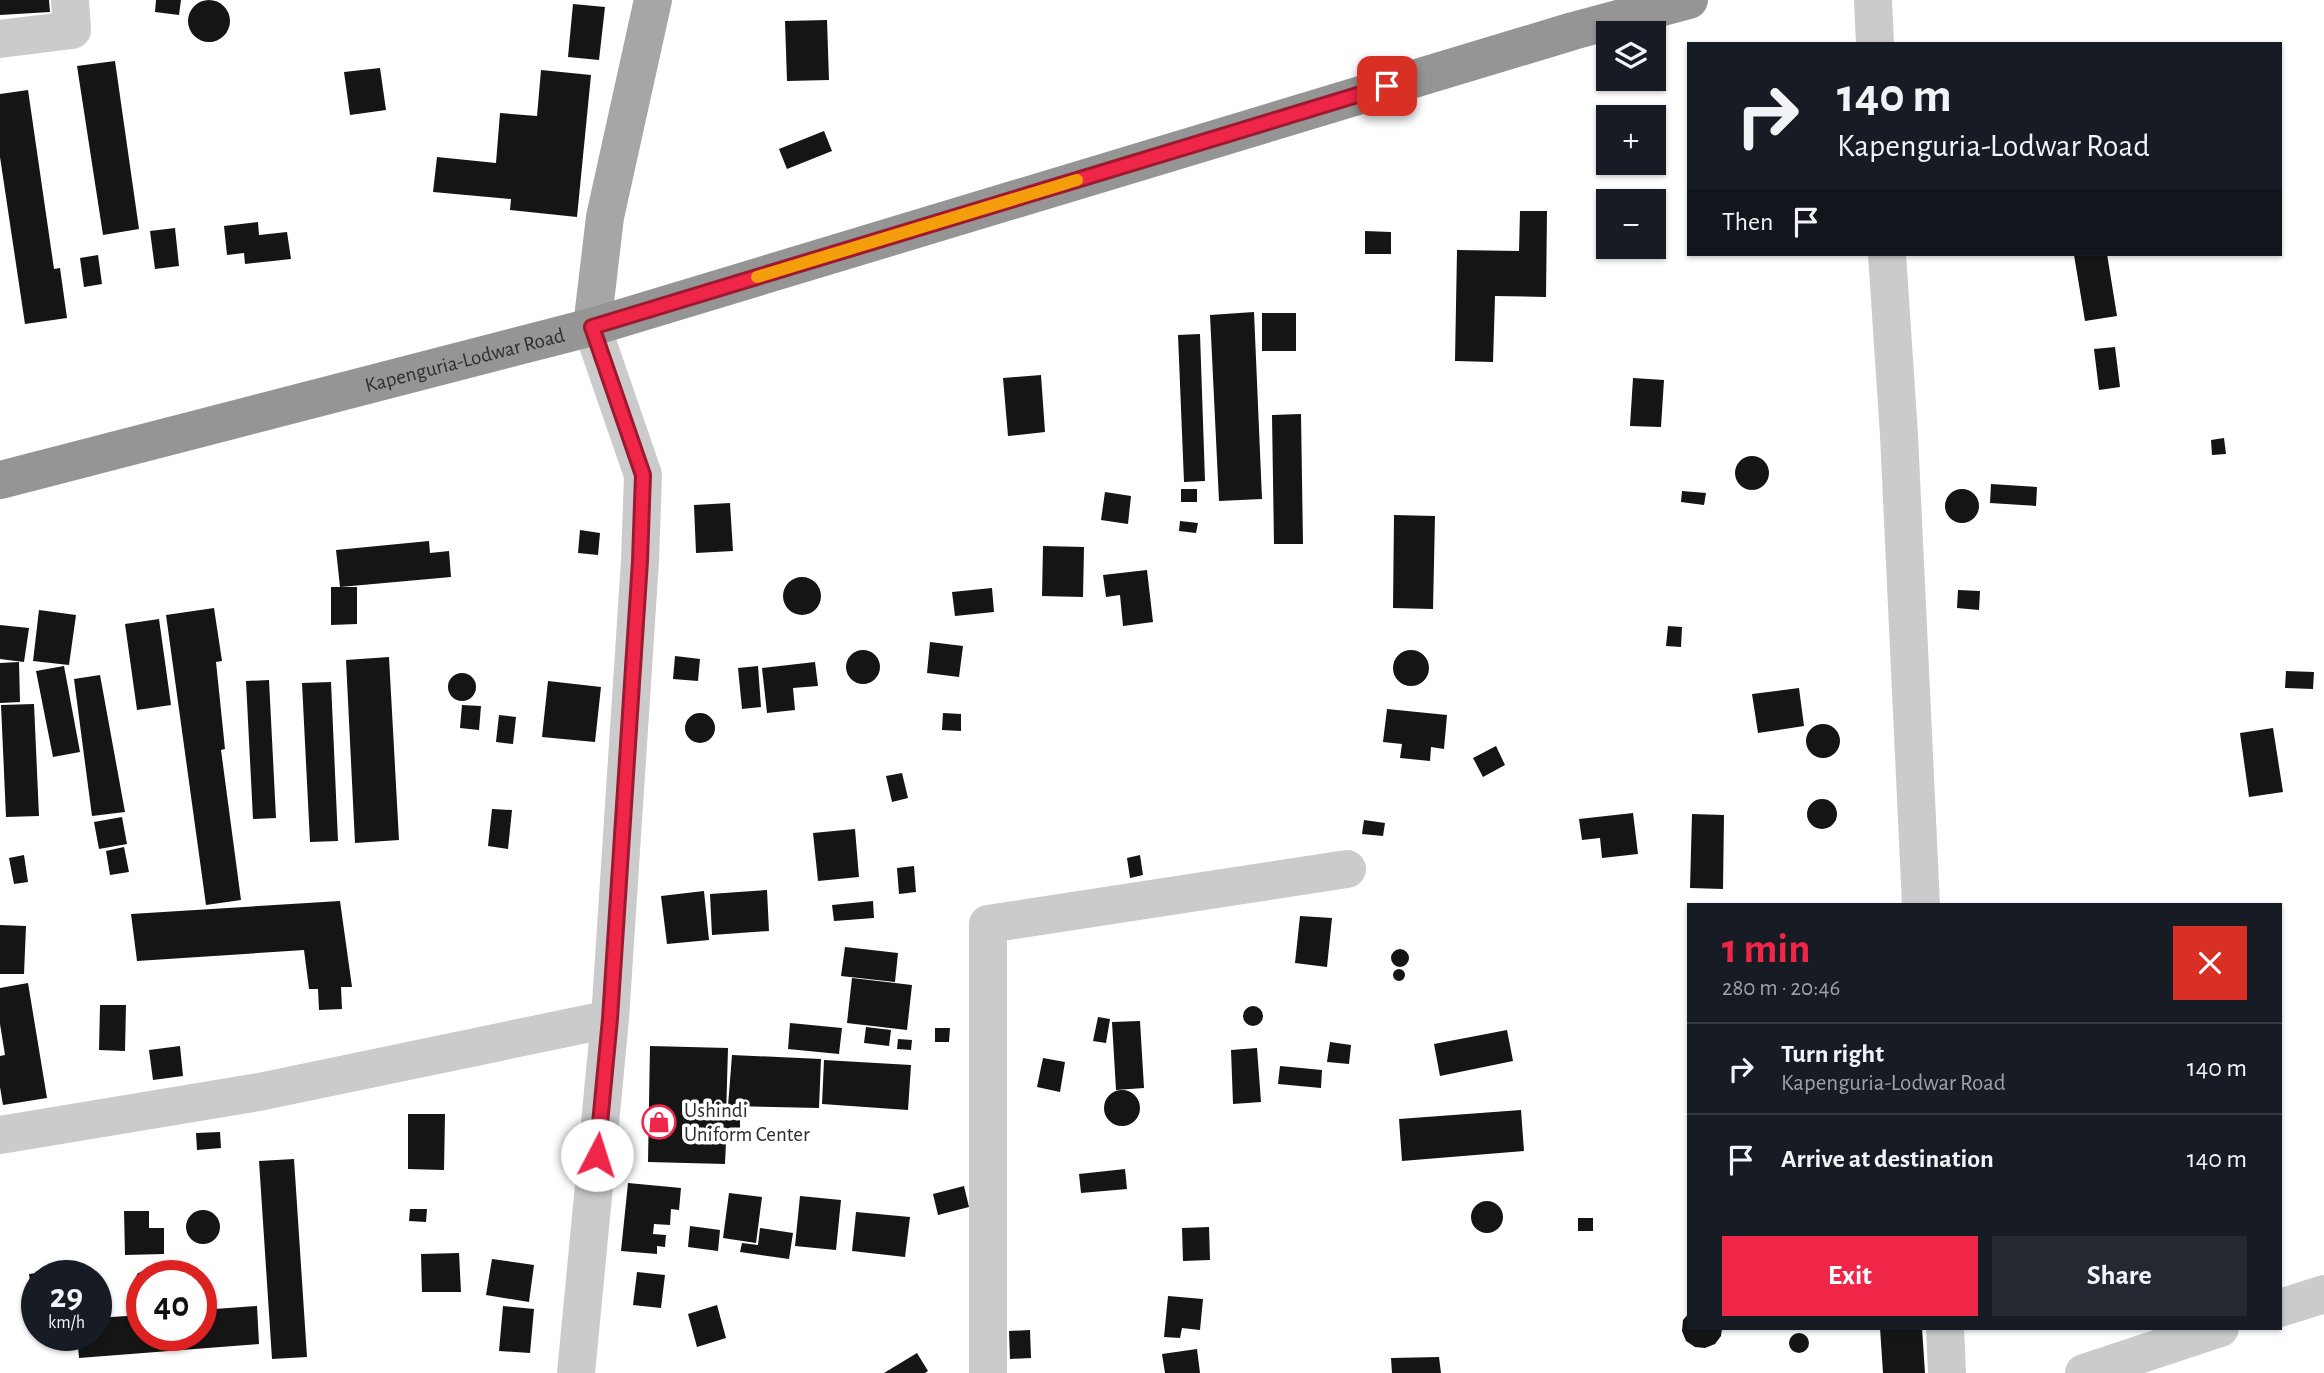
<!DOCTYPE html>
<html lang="en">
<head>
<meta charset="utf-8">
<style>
  :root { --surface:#171b24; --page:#242831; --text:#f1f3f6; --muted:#9ea1a6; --line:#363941; --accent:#f02649 }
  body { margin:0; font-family:"Alegreya Sans",sans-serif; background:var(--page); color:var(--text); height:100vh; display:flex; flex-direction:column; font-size:26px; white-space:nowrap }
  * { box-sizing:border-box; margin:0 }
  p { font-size:23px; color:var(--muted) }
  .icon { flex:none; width:38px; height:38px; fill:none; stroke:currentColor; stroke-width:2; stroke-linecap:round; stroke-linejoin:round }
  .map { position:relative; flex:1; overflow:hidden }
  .drawer { position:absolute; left:1687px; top:903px; width:595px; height:427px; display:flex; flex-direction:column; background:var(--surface); border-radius:0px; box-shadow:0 2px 5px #0004 }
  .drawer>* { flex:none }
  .guide { position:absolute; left:1687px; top:42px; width:595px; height:214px; border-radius:0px; box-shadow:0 2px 5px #0004; background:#171b24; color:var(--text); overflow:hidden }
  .tools { position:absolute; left:1596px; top:21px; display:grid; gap:14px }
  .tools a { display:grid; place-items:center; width:70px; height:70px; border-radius:0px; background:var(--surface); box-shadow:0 2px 5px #0004; font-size:35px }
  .speed { position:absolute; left:21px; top:1260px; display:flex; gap:14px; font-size:35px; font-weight:700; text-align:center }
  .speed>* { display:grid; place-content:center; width:91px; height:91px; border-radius:50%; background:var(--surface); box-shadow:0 2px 5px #0004; line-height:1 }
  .speed small { font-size:18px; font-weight:400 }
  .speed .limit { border:10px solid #d22; background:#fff; color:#111 }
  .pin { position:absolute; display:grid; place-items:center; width:60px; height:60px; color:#fff; margin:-30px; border-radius:14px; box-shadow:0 4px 10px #0006 }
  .me { position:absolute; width:77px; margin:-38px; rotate:5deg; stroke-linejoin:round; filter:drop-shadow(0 0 5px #0008) }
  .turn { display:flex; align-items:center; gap:24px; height:147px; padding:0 35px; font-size:32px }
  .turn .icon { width:91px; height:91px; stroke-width:2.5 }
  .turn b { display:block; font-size:49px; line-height:60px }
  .then { display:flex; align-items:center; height:66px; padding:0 35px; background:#0003; gap:14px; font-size:26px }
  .round { display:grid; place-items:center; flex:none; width:74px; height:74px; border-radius:0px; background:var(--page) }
  .summary { display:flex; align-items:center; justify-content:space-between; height:119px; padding:0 35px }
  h1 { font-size:42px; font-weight:600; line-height:52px; color:var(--accent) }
  .action { display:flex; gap:14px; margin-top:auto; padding:14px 35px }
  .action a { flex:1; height:80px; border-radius:0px; background:var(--accent); color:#fff; font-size:28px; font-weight:600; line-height:80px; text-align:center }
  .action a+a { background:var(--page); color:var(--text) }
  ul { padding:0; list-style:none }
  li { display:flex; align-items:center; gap:21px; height:91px; padding:0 35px; border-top:2px solid var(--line) }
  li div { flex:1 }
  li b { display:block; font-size:26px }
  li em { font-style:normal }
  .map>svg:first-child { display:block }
  .building { fill:#151515 }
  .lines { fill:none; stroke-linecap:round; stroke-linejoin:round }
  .minor { stroke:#cbcbcb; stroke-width:38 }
  .major { stroke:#a6a6a6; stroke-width:38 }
  .highway { stroke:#959595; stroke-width:38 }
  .route-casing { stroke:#9c192f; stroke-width:18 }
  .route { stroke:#f02649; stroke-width:12 }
  .slow { stroke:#f59e0b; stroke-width:12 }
  .labels { text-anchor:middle; stroke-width:7; stroke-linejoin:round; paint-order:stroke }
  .street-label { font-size:21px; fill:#2e2e2e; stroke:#fff }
  .poi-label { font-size:21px; fill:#2e2e2e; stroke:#fff; text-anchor:start }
</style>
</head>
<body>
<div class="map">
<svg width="2324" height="1373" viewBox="0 0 2324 1373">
  <rect width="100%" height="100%" fill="#fff"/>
  <path class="building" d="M0,0H49L50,12L0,15Z
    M156,0H181L179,15L155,12Z
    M188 21a21 21 0 1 1 42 0a21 21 0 1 1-42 0Z
    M573,4L605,7L599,60L568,57Z
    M827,20L829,80L787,81L785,21Z
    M115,61L139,229L103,235L77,66Z
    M380,68L386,110L350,115L344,72Z
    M541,70L591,75L577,217L510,210L511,199L433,192L437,157L496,163L500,113L537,116Z
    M28,90L54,269L60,268L67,318L25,324L0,157V94Z
    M824,131L832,151L787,169L779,149Z
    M1520,211H1547L1546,297L1495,296L1493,362L1455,361L1457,250L1519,251Z
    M258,222L259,235L287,232L291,259L245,264L244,253L227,255L224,226Z
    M1663,224V253H1645V247H1654V225Z
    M175,228L179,266L155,269L150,231Z
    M1365,231L1391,232V254H1365Z
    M2083,254H2107L2117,316L2085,321L2074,255Z
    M98,255L102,284L84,287L80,258Z
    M1254,312L1262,499L1219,501L1210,315Z
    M1262,313H1296V351H1262Z
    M1200,334L1205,481L1184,482L1178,335Z
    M2115,347L2120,387L2099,390L2094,349Z
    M1041,375L1045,432L1008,436L1003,378Z
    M1633,378L1664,380L1661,427L1630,426Z
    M1301,414L1303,544H1274L1272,415Z
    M2224,438L2226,454L2212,455L2211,440Z
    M1735 473a17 17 0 1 1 34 0a17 17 0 1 1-34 0Z
    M1991,484L2037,487L2036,506L1990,503Z
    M1945 506a17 17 0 1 1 34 0a17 17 0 1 1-34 0Z
    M1181,489H1197V502H1181Z
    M1682,491L1706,493L1704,505L1681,502Z
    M1105,492L1131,496L1128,524L1101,520Z
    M730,503L733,551L696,553L694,505Z
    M1394,515L1435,516L1433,609L1393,608Z
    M1180,521L1198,523L1196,533L1179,531Z
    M580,530L600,533L598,555L578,553Z
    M429,541L430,553L449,551L451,577L340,587L336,550Z
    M1043,546L1084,547L1083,597L1042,596Z
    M1147,570L1153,622L1123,626L1120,595L1106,597L1103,575Z
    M783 596a19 19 0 1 1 38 0a19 19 0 1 1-38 0Z
    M331,587H357V624L331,625Z
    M992,588L994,612L955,616L952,592Z
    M1958,590L1980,591L1979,610L1957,608Z
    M214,608L222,661L216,662L225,749L221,750L241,900L206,905L166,615Z
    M39,610L76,615L69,665L33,661Z
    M159,619L171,705L137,710L125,624Z
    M0,625L29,628L24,662L0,659Z
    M1668,626L1682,627L1681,647L1666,646Z
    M930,642L963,646L959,677L927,673Z
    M846 667a17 17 0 1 1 34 0a17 17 0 1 1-34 0Z
    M1393 668a18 18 0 1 1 36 0a18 18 0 1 1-36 0Z
    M675,656L700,659L698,681L673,679Z
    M389,657L399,840L355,843L346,660Z
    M19,662L20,702L0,703V663Z
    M815,662L818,686L793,688L795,710L767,713L762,668Z
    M64,666L80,752L53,757L36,671Z
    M758,666L761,707L742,709L738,668Z
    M2286,671L2314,672L2313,689L2285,688Z
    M448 687a14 14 0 1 1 28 0a14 14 0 1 1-28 0Z
    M100,675L125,812L92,816L74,679Z
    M269,680L276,818L253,819L246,681Z
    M548,681L601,687L595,742L542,737Z
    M331,682L338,841L310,842L302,683Z
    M1799,688L1804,726L1758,733L1752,694Z
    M34,704L39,816L6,817L1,705Z
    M462,705L481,706L479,730L460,728Z
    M1387,709L1447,715L1444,749L1431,747L1430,761L1400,758L1402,744L1383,742Z
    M685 728a15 15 0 1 1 30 0a15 15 0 1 1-30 0Z
    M943,713L961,714V731L942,730Z
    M499,715L516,717L513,744L496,742Z
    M1806 741a17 17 0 1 1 34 0a17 17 0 1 1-34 0Z
    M2273,728L2283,792L2249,797L2240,733Z
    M1496,746L1505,765L1483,777L1473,758Z
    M902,773L908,798L892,802L886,776Z
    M1807 814a15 15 0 1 1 30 0a15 15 0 1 1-30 0Z
    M492,809L512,810L508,849L488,846Z
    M1633,813L1638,854L1602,858L1600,838L1582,840L1579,819Z
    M1692,814L1724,815L1723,889L1690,888Z
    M122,817L127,844L99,849L94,822Z
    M1364,820L1385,823L1383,836L1362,834Z
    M855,829L859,877L818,881L813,833Z
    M124,847L129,872L110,875L106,851Z
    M24,855L28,882L14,884L9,858Z
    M1140,855L1143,875L1130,878L1127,858Z
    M914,866L916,892L899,894L897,868Z
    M767,890L769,931L712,935L710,894Z
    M704,891L709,940L667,944L661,896Z
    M340,901L352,987H341L342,1009L319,1010L318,989H309L304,950L137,961L131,914Z
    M873,901L874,918L834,921L832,905Z
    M1300,916L1332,918L1327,967L1295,963Z
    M0,925L26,926L24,974H0Z
    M845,947L898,953L895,982L841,976Z
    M1391 958a9 9 0 1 1 18 0a9 9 0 1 1-18 0Z
    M1393 975a6 6 0 1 1 12 0a6 6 0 1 1-12 0Z
    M852,978L912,985L907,1030L847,1023Z
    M28,983L47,1098L3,1105L0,1087V1056L5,1055L0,1024V988Z
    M100,1005H126L125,1051L99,1050Z
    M1243 1016a10 10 0 1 1 20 0a10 10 0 1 1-20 0Z
    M1098,1017L1110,1019L1106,1043L1093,1041Z
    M1140,1021L1144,1088L1116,1090L1112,1022Z
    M790,1023L842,1028L839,1054L788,1049Z
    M866,1027L891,1030L889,1046L864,1043Z
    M935,1028H950L949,1042H935Z
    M1507,1030L1513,1061L1440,1076L1434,1044Z
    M898,1039L912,1040L911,1050L897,1049Z
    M1330,1042L1351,1045L1349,1064L1327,1062Z
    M180,1046L183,1076L153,1080L149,1050Z
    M650,1046L728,1048L726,1117H740V1141H726L725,1164L648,1162Z
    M1257,1048L1261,1102L1233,1104L1231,1050Z
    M732,1055L821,1059L819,1108L728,1106Z
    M1043,1058L1065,1062L1060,1092L1037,1087Z
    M824,1060L911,1065L908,1110L822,1104Z
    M1280,1066L1322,1070L1321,1088L1278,1084Z
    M1104 1108a18 18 0 1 1 36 0a18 18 0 1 1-36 0Z
    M1521,1110L1524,1151L1402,1161L1399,1119Z
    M408,1114H445L444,1170L408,1169Z
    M220,1132L221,1148L197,1150L196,1133Z
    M294,1159L307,1357L272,1359L259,1161Z
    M1125,1169L1127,1189L1081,1193L1079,1174Z
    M628,1183L681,1188L679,1210L671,1209L670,1225L654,1224L653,1234L666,1235L665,1247L657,1246V1254L621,1251Z
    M964,1186L969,1207L938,1215L933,1194Z
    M729,1193L762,1197L756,1243L723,1238Z
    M800,1196L841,1200L836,1250L795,1246Z
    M1471 1217a16 16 0 1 1 32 0a16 16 0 1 1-32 0Z
    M410,1209H427L426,1222L409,1221Z
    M186 1227a17 17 0 1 1 34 0a17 17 0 1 1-34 0Z
    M124,1211H149V1228H164V1254L125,1255Z
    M856,1212L910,1217L905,1257L852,1251Z
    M1578,1218H1593V1231H1578Z
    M690,1226L720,1230L718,1251L688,1247Z
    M1209,1227L1210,1260L1183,1261L1182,1228Z
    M760,1228L793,1233L789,1259L740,1252L742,1243L758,1245Z
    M459,1253L461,1292H422L421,1254Z
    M492,1259L534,1265L529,1302L486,1295Z
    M52,1271L53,1276H37V1311H34L29,1274Z
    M145,1271L155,1276H142V1294L135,1289L133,1282L138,1273Z
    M637,1272L665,1275L661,1308L633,1305Z
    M1168,1296L1203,1299L1200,1330L1182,1328L1180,1338L1164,1337Z
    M717,1305L726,1338L697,1347L688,1314Z
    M257,1306L259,1344L79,1358L77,1335H96V1318L142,1315V1335H201V1310Z
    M503,1306L534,1309L530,1353L499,1351Z
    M1689,1313V1328H1722L1721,1336L1715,1344L1705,1348L1695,1347L1686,1341L1682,1331L1683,1320Z
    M1880,1328H1922L1925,1373H1883Z
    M1030,1330L1031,1358L1010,1359L1009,1331Z
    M1789 1343a10 10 0 1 1 20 0a10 10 0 1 1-20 0Z
    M1197,1349L1200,1373H1165L1162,1354Z
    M917,1353L928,1371L925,1373H884Z
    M1439,1357L1441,1373H1392L1391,1358Z"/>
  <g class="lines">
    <path class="minor" d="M1873,0L1875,44
      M0,39L72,30L70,0
      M1887,254L1899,435L1921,905
      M0,1135L259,1092L610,1019
      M2280,1308L2324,1294
      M1945,1328L1947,1373
      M576,1373L610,1019L640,561L643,475L592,327
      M988,1373V924L1347,869
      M2084,1373L2220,1328"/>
    <path class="major" d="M592,327L605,217L653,0"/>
    <path class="highway" id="s1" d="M0,480L592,327L1573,31L1689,0"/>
  </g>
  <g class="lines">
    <defs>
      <path id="route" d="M597,1155L610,1019L640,561L643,475L592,327L1387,86"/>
    </defs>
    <use href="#route" class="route-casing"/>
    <use href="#route" class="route"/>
    <path class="slow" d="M757,277L1077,180"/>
  </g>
  <defs>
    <symbol id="shop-ring" viewBox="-11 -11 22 22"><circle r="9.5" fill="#fff" stroke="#f02649" stroke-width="1.5"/><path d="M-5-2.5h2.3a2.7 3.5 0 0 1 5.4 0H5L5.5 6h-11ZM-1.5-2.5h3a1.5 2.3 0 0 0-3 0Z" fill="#f02649"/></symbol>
  </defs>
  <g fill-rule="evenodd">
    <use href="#shop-ring" x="640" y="1103" width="38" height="38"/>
  </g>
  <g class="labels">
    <g class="street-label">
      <text dy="7" stroke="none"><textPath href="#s1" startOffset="480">Kapenguria-Lodwar Road</textPath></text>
    </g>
    <g class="poi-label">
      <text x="684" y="1117">Ushindi<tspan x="684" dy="24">Uniform Center</tspan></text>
    </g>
  </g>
</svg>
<div class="tools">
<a><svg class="icon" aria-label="layers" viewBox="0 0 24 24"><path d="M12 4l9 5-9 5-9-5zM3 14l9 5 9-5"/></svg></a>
<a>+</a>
<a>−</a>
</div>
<div class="speed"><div>29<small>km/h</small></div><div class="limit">40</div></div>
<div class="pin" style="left:1387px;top:86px;background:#d93025"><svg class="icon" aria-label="arrive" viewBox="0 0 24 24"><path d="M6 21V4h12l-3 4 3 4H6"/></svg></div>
<svg class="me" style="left:597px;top:1155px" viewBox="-20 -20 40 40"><circle r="19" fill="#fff"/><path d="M0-13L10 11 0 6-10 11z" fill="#f02649"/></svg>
<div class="guide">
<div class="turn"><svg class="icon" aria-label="right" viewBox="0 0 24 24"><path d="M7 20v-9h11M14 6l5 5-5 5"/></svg><div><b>140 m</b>Kapenguria-Lodwar Road</div></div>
<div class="then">Then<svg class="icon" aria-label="arrive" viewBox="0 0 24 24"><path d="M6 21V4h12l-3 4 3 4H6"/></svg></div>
</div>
<section class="drawer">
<div class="summary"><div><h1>1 min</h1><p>280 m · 20:46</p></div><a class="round" style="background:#d93025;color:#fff"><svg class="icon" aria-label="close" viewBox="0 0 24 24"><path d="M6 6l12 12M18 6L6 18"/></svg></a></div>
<ul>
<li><svg class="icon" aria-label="right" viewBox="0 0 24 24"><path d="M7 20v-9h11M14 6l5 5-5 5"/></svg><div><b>Turn right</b><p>Kapenguria-Lodwar Road</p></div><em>140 m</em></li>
<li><svg class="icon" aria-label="arrive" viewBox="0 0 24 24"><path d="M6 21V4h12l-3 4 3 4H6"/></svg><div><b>Arrive at destination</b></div><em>140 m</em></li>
</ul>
<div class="action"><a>Exit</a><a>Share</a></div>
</section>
</div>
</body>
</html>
